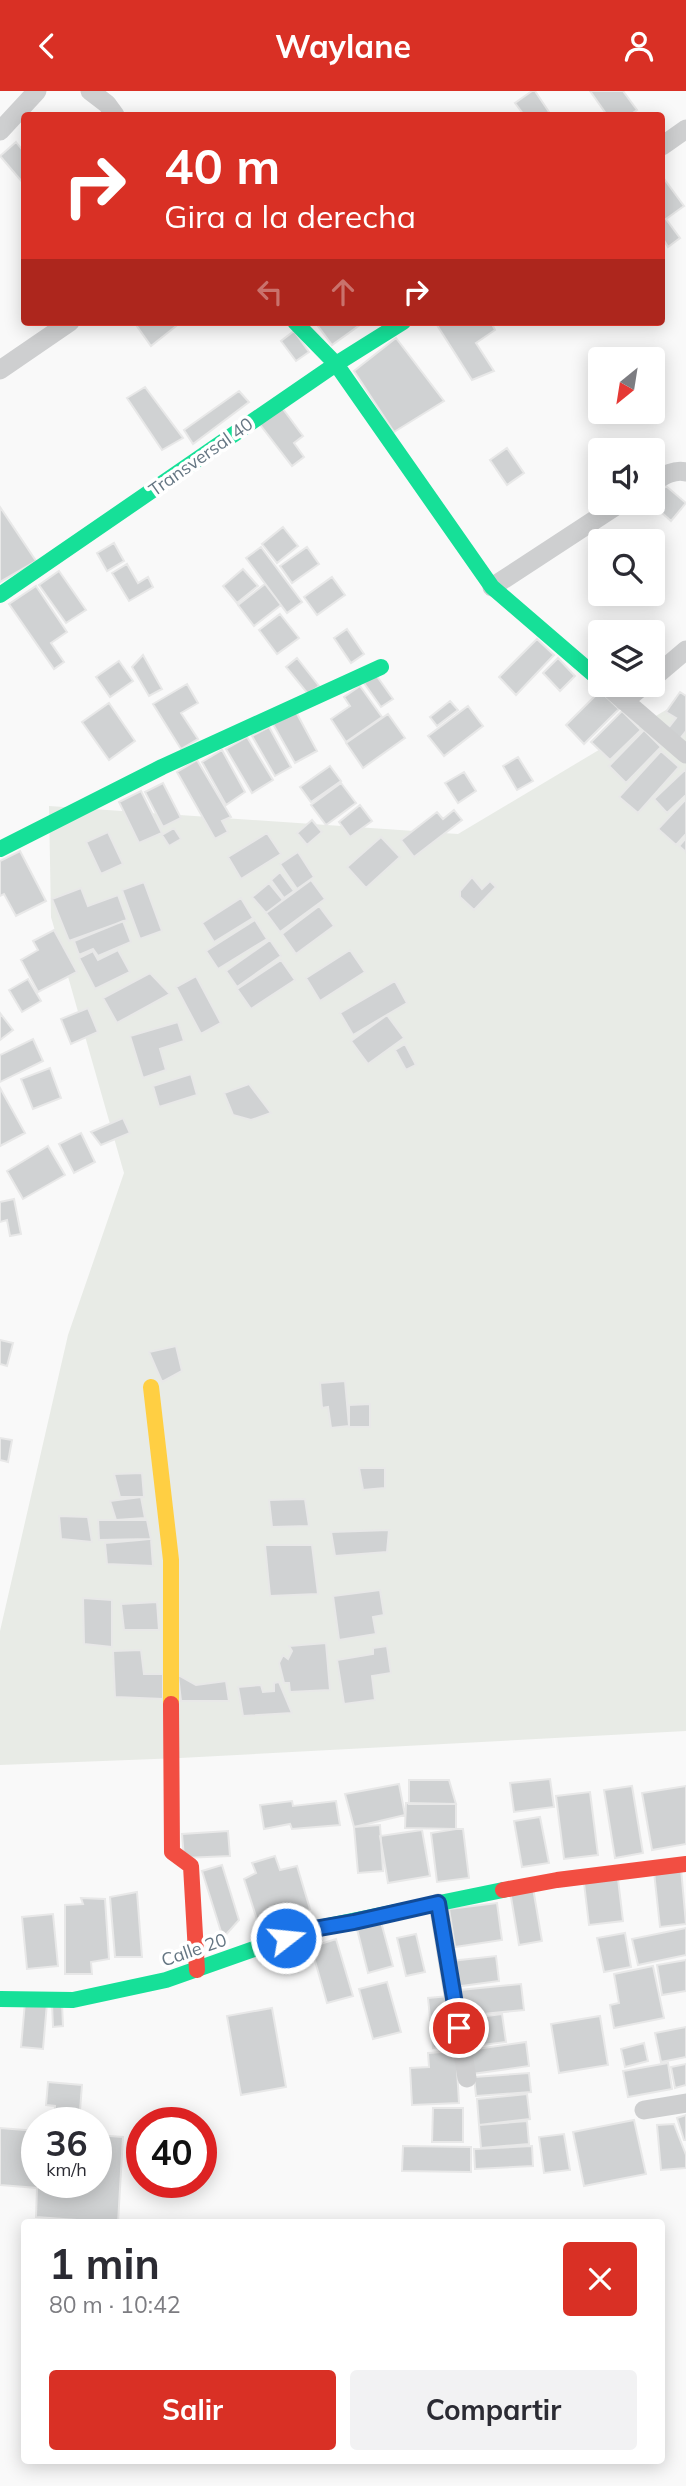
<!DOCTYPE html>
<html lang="es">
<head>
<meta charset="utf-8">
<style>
  :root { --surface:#fff; --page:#f2f2f3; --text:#2b2b33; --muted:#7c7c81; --accent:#d93025 }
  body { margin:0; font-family:Mulish,sans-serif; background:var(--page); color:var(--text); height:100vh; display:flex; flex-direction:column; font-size:26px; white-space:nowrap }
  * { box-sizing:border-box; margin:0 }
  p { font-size:23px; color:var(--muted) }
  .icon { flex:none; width:38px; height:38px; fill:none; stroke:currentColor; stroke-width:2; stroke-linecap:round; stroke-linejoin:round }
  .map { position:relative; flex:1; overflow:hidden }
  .drawer { position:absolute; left:21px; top:2128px; width:644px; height:245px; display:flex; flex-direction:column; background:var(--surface); border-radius:7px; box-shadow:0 4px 18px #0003 }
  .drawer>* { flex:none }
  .top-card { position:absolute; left:21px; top:21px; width:644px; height:214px; border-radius:7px; box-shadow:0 4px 18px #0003; background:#d93025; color:#fff; overflow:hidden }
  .needle { width:46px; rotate:210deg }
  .buttons { position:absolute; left:588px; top:256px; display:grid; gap:14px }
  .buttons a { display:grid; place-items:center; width:77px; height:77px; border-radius:7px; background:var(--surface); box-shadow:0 4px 18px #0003; font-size:35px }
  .speed { position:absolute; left:21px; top:2016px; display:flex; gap:14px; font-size:35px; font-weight:700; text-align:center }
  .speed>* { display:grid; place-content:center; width:91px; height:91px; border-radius:50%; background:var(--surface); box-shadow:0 4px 18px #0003; line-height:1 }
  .speed small { font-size:18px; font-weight:400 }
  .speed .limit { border:10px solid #d22; background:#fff; color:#111 }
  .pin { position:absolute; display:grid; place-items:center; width:60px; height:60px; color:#fff; margin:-30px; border:4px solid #fff; border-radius:50%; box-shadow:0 2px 7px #0007 }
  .me { position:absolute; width:77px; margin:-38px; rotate:74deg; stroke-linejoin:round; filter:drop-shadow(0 0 5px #0008) }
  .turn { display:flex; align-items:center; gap:24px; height:147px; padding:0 28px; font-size:32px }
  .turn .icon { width:91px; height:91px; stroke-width:2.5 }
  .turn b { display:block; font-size:49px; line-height:60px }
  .lanes { display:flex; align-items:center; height:66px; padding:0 28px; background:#0003; justify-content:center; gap:35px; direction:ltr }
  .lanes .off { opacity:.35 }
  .round { display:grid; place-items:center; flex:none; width:74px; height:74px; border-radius:7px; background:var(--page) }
  .head { display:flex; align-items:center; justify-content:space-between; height:119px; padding:0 28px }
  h1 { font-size:42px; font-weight:700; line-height:52px }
  .cta { display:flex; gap:14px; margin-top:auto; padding:14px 28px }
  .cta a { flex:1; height:80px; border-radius:7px; background:var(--accent); color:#fff; font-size:28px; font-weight:700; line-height:80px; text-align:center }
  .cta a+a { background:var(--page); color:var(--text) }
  header { display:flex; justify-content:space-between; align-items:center; height:91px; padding:0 28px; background:var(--accent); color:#fff; font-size:32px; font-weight:700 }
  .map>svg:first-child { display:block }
  .green { fill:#e8ebe6 }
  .building { fill:#d0d2d3; stroke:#e8e8e8; stroke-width:2 }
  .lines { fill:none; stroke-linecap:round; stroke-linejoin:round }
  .street { stroke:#cecfd0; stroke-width:19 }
  .fast { stroke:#16e098; stroke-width:16 }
  .slow { stroke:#ffcf43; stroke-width:16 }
  .jam { stroke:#f24e42; stroke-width:16 }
  .route-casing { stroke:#114b97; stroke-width:18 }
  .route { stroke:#1a73e8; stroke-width:12 }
  .labels { text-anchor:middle; stroke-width:7; stroke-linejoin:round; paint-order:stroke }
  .street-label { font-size:18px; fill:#657683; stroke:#fff }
</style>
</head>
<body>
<header><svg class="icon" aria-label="back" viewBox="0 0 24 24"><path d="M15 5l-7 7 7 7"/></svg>Waylane<svg class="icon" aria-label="person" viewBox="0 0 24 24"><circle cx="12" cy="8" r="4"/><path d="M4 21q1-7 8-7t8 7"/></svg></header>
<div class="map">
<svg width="686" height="2395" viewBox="0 0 686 2395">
  <rect width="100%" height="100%" fill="#f9f9f9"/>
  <path class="green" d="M686,607V1640L180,1667L0,1674V1540L68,1244L124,1082L51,826L49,715L458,743Z"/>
  <path class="building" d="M532,0H535L551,24H524L515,12Z
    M590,0H623L637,19L630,24H607Z
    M16,51L24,61L23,92L0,65Z
    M662,85L684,115L666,128L680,147L668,156L662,146Z
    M134,231H179L180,232L151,255Z
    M315,231H364L332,254Z
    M435,231H491L495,239L476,252L494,280L472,289Z
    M294,240L309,261L296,270L281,250Z
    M396,247L444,310L394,341L354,280Z
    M145,296L183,347L162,359L127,307Z
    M239,300L249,311L193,353L184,339Z
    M280,314L303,345L294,352L304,366L292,375L258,331Z
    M507,357L524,382L507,394L490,369Z
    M666,395L686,412L671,430L650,411Z
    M0,416L36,470L0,491Z
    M283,436L298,455L277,472L262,453Z
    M114,452L124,470L107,480L97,462Z
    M261,456L302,511L287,522L246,467Z
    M307,456L319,473L292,492L280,475Z
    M127,473L138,492L148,486L153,496L129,510L112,482Z
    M243,478L258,495L237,512L223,495Z
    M59,480L86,519L66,532L39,494Z
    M332,486L345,504L317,524L304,506Z
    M265,493L281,514L254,535L238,514Z
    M36,495L67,541L51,552L64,571L54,578L9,513Z
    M280,523L299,547L277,563L259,539Z
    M347,538L364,563L351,572L334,547Z
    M537,548L554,564L516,604L499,586Z
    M143,564L162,598L149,605L132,576Z
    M297,567L319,595L308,603L286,576Z
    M558,567L575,585L560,600L543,582Z
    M119,570L133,590L110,606L96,586Z
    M376,584L393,608L381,616L364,592Z
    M187,593L198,612L181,622L198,648L181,658L153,613Z
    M360,595L382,626L346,651L331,628L350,615L344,606Z
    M600,600L619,618L584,653L566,634Z
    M680,601L686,605V640L679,649L666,640L676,627L666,621Z
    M450,610L458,619L437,635L430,626Z
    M109,612L135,650L109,669L82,631Z
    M468,615L483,635L444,665L428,645Z
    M622,620L641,639L610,669L591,651Z
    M296,621L317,660L295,672L273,633Z
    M388,623L405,647L363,677L346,652Z
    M269,636L291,676L275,685L252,645Z
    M644,639L661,656L626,692L609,675Z
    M247,646L273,689L252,702L226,658Z
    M222,659L245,701L226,714L202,671Z
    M661,660L679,676L638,722L619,706Z
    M518,666L533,690L517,699L503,675Z
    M197,669L231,726L222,730L228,741L215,748L177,681Z
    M330,675L341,690L311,711L300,696Z
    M686,678V704L667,722L654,708Z
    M464,681L476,700L458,712L445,692Z
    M163,692L181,727L163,736L145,701Z
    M341,692L356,712L326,734L311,714Z
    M141,700L162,742L139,752L119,711Z
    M686,708V743L676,754L658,738Z
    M360,714L372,730L350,746L339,731Z
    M454,719L462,729L414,766L401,749L437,721L443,728Z
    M312,729L322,741L307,754L297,742Z
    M174,737L181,748L169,755L162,744Z
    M108,741L123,773L101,783L86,751Z
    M267,742L281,763L241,788L228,766Z
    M381,746L400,766L366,797L347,776Z
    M686,747V761L679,755Z
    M20,760L46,810L16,825L4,803L0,805V770Z
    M298,761L314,786L297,798L280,773Z
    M280,781L294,800L284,807L271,789Z
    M472,786L482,798L490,790L496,796L474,819L460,806V800Z
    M311,789L325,808L280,841L266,822Z
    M144,791L162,840L140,848L122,799Z
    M269,792L283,809L266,822L252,806Z
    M81,797L88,815L118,804L127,829L69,850L52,808Z
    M241,807L253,827L214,851L202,832Z
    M319,815L334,835L296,863L282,843Z
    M255,829L267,848L218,878L206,860Z
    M123,830L131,851L98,865L93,858L79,864L74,850Z
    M54,839L77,881L38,901L21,869L38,859L33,850Z
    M270,849L281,865L237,896L226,880Z
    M118,859L130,881L95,898L79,867L93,860L98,869Z
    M350,859L365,881L320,910L306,887Z
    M281,869L295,889L251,918L237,898Z
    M150,882L170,903L117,932L103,907Z
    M196,885L221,932L201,943L176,896Z
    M28,888L41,910L22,921L9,899Z
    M395,890L407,912L353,944L340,922Z
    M88,917L98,941L71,953L61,928Z
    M0,922L13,939L0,949Z
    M387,924L404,947L368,973L351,950Z
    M178,931L184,950L160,958L166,979L143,987L130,945Z
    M33,948L43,970L0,991V964Z
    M405,953L416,974L406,979L395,959Z
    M50,977L61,1007L33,1018L21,988Z
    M191,983L197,1004L159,1016L153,995Z
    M249,993L271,1022L251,1029L233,1024L224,1002Z
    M0,997L25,1042L0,1055Z
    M123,1027L130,1042L101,1054L91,1041Z
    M81,1042L95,1071L74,1082L59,1053Z
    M48,1055L65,1084L23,1108L7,1080Z
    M14,1108L21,1143L10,1145L7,1129L0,1131V1111Z
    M0,1249L13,1252L7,1275L0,1273Z
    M176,1255L182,1280L162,1291L149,1261Z
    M345,1290L349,1335L331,1337L328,1316L322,1317L320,1292Z
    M370,1313V1336H349V1314Z
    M0,1347L12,1349L8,1371L0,1369Z
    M359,1377H385V1397L363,1399Z
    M142,1382L144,1406H120L114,1383Z
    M141,1406L145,1427L116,1429L110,1410Z
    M305,1408L309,1435L272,1436L269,1409Z
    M59,1425L88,1426L92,1451L61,1448Z
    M98,1429H147L151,1448L99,1449Z
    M389,1439L387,1461L335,1465L331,1441Z
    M151,1448L153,1475L107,1473L105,1452Z
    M265,1454H312L318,1503L270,1505Z
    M380,1499L384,1524L373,1526L376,1543L339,1549L333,1505Z
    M83,1507L112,1509V1556L84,1553Z
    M157,1511L159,1539H124L121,1513Z
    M326,1552L330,1599L290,1601L289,1592H284L279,1572L283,1564L288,1568L292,1560L289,1555Z
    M387,1555L391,1582L372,1585L375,1609L344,1613L337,1569L373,1563V1557Z
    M141,1559L144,1583H163V1608L115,1606L113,1560Z
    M178,1584L196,1594L226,1590L229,1610H181Z
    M279,1591L292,1622L243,1625L238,1596L261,1594L263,1601L274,1600V1592Z
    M550,1688L554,1716L514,1721L510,1692Z
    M409,1689H449L456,1713H409Z
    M399,1693L405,1724L354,1736L345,1703Z
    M632,1695L643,1762L615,1767L604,1699Z
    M686,1695V1753L652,1759L642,1702Z
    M590,1701L598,1764L564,1768L556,1705Z
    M292,1710L293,1715L336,1710L340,1734L292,1738L290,1733L264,1738L260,1714Z
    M406,1712L456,1713V1738L405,1737Z
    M540,1726L549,1772L522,1776L514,1730Z
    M380,1734L383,1780L358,1782L354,1736Z
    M456,1738H463L469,1787L437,1791L431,1742Z
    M422,1739L430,1785L388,1792L380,1745Z
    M228,1740L230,1765L184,1767L182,1743Z
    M275,1765L280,1779L297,1775L310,1818L295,1822L296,1831L260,1838L244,1788L256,1782L252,1772Z
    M222,1774L239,1829L223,1847L202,1780Z
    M681,1778L686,1833L660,1836L654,1781Z
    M618,1788L623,1830L589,1834L584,1792Z
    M533,1797L542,1850L519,1854L510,1800Z
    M137,1801L142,1866H115L110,1806Z
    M81,1807L105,1808L109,1868L91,1871L92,1883H65V1814L83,1813Z
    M497,1812L502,1849L455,1856L449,1818Z
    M53,1823L58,1875L27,1878L22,1826Z
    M381,1831L393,1875L368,1882L357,1838Z
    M686,1837V1864L638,1874L632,1848Z
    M625,1842L631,1876L604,1881L597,1847Z
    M416,1843L425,1881L406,1885L397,1847Z
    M336,1848L353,1905L327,1912L311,1856Z
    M496,1865L499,1890L454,1896L451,1870Z
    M686,1869V1900L662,1904L657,1874Z
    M653,1875L664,1927L614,1937L610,1914L619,1912L614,1883Z
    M387,1891L401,1941L373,1948L359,1898Z
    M521,1893L524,1919L463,1925L460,1899Z
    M449,1905L454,1954L433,1957L428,1907Z
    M25,1911L47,1912L43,1958L21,1956Z
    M52,1912H62L63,1935L53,1936Z
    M272,1917L286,1996L241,2004L227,1925Z
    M502,1923L506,1951L467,1956L463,1928Z
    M600,1925L608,1974L559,1982L551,1933Z
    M686,1936V1966L661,1971L655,1942Z
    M526,1951L529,1975L472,1983L469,1959Z
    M644,1952L648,1970L625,1976L621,1958Z
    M456,1960L459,2012L412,2014L410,1977L429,1976L428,1962Z
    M668,1972L672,1998L628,2006L623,1980Z
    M686,1973V1994L675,1997L671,1976Z
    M529,1982L531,2001L476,2005L474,1986Z
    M48,1991L82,1994L79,2032H54L55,2015L46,2014Z
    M527,2003L530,2028L479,2034L477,2008Z
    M433,2017H463V2051H432Z
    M686,2024V2049H684L677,2027Z
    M634,2029L646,2083L584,2095L573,2041Z
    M527,2030L529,2053L481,2057L479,2034Z
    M674,2033L686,2064V2077L661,2079L657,2034Z
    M0,2037L37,2040V2091H96V2044L123,2046L118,2132L36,2126L37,2097L0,2094Z
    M564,2043L570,2079L544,2082L539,2046Z
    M403,2055L471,2056V2081L402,2080Z
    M532,2055L533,2075L475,2078L474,2058Z"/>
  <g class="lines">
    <path class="street" d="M90,0L107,13L115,24
      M0,40L37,0
      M662,55L686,38
      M0,279L70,231
      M653,391C663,385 674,378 686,381
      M492,496L622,411
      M653,587L686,559
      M605,593L686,663
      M624,610L645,593
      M438,1812L467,1987
      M644,2019L686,2012"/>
    <path class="fast" d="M295,231L336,273L492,496L600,589
      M0,504L336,273L403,231
      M0,758L162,676L381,576
      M0,1908L73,1909L166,1889L308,1839L503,1799"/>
    <path class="slow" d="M151,1296L171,1469V1613"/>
    <path class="jam" d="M171,1613L172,1761L191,1775L197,1879
      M503,1799L557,1789L686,1773"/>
  </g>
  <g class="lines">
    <defs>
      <path id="route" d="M286,1847L308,1839L354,1831L438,1812L459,1937"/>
    </defs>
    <use href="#route" class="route-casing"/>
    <use href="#route" class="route"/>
  </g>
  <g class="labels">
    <g class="street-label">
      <text transform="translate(201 366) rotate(-35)" y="6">Transversal 40</text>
      <text transform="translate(194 1859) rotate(-19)" y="6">Calle 20</text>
    </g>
  </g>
</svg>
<div class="buttons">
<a><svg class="needle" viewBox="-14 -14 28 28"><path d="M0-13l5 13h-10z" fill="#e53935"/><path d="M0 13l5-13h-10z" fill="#7c7c81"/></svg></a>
<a><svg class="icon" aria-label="sound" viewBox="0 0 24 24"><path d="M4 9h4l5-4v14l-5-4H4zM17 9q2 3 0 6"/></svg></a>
<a><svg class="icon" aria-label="search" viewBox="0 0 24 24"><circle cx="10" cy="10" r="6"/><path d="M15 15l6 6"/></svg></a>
<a><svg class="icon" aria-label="layers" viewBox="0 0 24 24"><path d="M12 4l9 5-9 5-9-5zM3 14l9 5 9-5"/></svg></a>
</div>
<div class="speed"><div>36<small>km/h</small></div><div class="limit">40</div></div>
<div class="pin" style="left:459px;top:1937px;background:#d93025"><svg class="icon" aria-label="arrive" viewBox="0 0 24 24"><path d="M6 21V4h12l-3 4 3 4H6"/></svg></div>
<svg class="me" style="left:286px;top:1847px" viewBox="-20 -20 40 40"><circle r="17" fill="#1a73e8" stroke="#fff" stroke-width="3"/><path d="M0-11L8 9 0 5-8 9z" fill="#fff"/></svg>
<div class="top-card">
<div class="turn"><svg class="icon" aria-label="right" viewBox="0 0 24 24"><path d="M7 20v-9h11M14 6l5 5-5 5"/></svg><div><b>40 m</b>Gira a la derecha</div></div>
<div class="lanes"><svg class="icon off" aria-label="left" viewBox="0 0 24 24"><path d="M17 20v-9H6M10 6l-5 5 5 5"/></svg><svg class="icon off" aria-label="ahead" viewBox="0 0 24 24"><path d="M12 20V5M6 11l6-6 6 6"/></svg><svg class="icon" aria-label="right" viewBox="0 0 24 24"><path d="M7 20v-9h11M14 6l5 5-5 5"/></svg></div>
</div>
<section class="drawer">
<div class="head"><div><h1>1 min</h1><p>80 m · 10:42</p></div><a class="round" style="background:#d93025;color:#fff"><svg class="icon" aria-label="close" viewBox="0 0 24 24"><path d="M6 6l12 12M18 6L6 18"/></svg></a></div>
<div class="cta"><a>Salir</a><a>Compartir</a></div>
</section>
</div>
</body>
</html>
